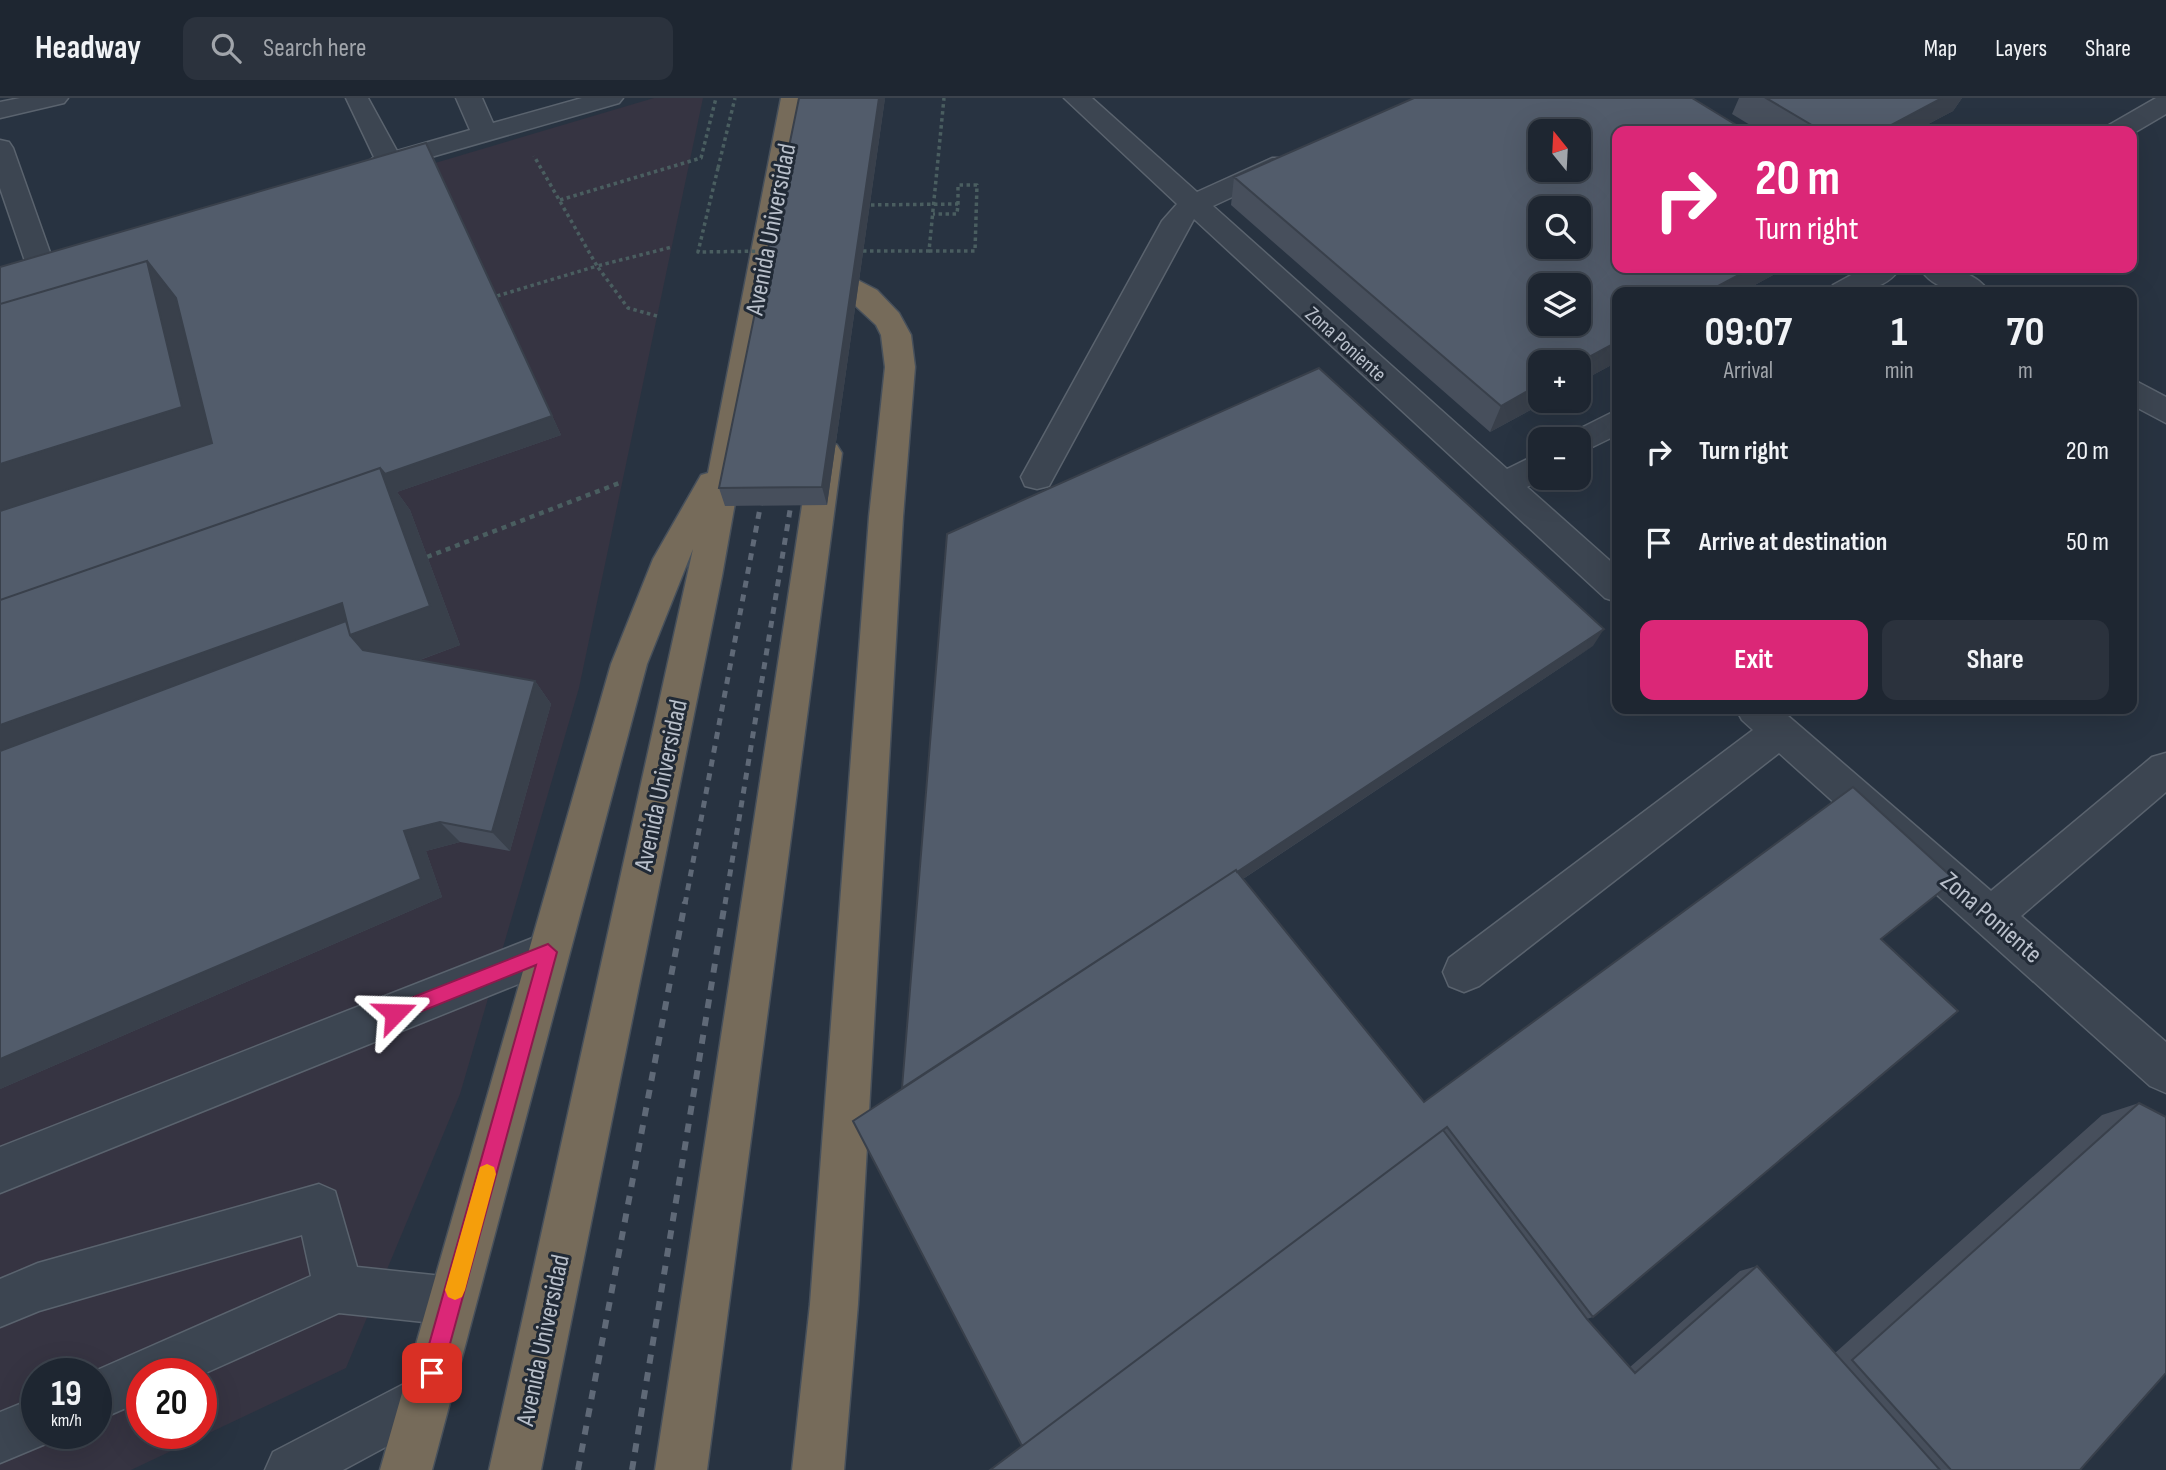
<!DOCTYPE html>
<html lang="en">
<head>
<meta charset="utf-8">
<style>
  :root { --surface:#1e2631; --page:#2b323d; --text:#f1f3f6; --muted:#a1a5ab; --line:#3c434d; --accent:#db2777 }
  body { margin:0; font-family:"Sofia Sans Condensed",sans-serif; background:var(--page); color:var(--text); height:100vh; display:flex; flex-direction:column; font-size:26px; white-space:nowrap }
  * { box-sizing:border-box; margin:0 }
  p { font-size:23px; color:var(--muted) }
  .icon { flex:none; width:38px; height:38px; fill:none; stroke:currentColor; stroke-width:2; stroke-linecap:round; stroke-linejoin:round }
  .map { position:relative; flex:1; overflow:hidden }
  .side { position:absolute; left:1612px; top:189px; width:525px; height:427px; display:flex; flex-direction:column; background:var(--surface); border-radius:14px; box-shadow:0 7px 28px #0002,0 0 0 2px var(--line) }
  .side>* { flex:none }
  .guide { position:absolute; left:1612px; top:28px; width:525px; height:147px; border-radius:14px; box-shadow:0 7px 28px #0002,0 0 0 2px var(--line); background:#db2777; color:#fff; overflow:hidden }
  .needle { width:46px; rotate:342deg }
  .tools { position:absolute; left:1528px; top:21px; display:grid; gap:14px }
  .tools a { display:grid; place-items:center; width:63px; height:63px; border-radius:14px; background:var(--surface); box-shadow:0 7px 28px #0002,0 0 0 2px var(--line); font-size:35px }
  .speed { position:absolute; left:21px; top:1260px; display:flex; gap:14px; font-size:35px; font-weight:700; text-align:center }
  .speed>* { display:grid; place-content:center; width:91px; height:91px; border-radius:50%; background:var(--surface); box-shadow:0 7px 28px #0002,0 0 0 2px var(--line); line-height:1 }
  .speed small { font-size:18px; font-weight:400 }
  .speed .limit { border:10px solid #d22; background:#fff; color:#111 }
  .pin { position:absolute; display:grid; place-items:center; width:60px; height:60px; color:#fff; margin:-30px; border-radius:14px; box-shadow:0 4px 10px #0006 }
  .me { position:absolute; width:77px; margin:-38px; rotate:68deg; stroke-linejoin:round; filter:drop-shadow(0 0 5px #0008) }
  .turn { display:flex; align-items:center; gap:24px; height:147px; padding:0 28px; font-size:32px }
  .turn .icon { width:91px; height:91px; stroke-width:2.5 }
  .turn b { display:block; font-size:49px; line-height:60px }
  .eta { display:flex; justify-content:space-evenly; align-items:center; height:119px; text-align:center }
  .eta b { font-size:42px; font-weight:700; line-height:49px }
  .button { display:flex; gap:14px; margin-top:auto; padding:14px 28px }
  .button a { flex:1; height:80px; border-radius:14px; background:var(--accent); color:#fff; font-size:28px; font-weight:700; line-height:80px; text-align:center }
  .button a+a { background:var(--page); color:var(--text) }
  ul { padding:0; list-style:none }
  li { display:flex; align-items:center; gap:21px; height:91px; padding:0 28px }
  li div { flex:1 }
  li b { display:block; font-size:26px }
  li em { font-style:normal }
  header { display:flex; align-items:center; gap:42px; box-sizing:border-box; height:98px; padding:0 35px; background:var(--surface); border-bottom:2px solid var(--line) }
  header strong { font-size:33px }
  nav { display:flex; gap:38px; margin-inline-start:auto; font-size:24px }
  .search { width:490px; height:63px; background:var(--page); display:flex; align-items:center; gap:18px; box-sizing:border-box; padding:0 24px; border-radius:14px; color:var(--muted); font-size:26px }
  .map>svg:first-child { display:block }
  .medical { fill:#363442; fill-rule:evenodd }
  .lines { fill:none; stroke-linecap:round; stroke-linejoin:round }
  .minor-casing { stroke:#5a636e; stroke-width:3 }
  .highway-casing { stroke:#47505b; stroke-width:3 }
  .path-far1 { stroke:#4a5e60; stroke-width:3.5; stroke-dasharray:3.5 3.5; stroke-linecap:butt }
  .path { stroke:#4a5e60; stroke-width:4.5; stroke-dasharray:5 5; stroke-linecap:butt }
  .minor { fill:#3c4551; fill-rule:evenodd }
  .highway { fill:#766b5a; fill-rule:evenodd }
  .rail-far1 { stroke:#5f6977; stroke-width:5; stroke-dasharray:7 7; stroke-linecap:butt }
  .rail { stroke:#5f6977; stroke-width:6; stroke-dasharray:9 9; stroke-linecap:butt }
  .path-bridge { stroke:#4a5e60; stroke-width:3.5; stroke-dasharray:3.5 3.5; stroke-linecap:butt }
  .wall { fill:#474f5c }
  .shaded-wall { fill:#39404b }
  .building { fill:#525c6b; stroke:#39404b; stroke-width:2; fill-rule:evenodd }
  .route { fill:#db2777; stroke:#8e194d; stroke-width:2 }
  .slow { fill:#f59e0b }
  .labels { text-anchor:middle; stroke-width:6; stroke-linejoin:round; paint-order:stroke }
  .far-street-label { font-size:21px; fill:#b9c0cb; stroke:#212a36 }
  .street-label { font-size:26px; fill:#b9c0cb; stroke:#212a36 }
</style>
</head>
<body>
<header>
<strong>Headway</strong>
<div class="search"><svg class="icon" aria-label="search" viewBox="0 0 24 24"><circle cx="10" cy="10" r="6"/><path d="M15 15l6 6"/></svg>Search here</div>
<nav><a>Map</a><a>Layers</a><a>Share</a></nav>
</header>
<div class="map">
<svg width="2166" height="1372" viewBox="0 0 2166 1372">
  <rect width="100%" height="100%" fill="#283341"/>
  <path class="medical" d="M654,0H703L579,590L460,996L346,1270L131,1372H0V194ZM37,1276H96V1335H37ZM142,1276H201V1335H142Z"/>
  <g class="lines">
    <defs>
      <path id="minor" d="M20,0H68L64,5L0,20V4Z
        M346,0H368L397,53L470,32L456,0H482L493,25L582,0H623L619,5L379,74L370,72L366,66L374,59Z
        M1064,0H1092L1197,94L1272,60H1290L1294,66L1290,72L1213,108L1507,371L1540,355V380H1544L1527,389L1617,469V504L1605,500L1194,121L1049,388L1037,391L1025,388L1021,379L1162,123L1177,106Z
        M2156,0H2166V16L2132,36V33H2105L2109,27Z
        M0,42L9,44L13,50L53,163L49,170L39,172L29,170L25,163L0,90Z
        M1864,170H1900C1885,194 1854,194 1829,194L1833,187Z
        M1920,170C1945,170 1973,170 1989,194C1964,195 1934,194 1920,170Z
        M2132,281L2166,299V325L2132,307Z
        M1617,312V337L1578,356V341H1564L1567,337Z
        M1736,611H1780L1991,793L2152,659L2166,655V694L2021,818L2166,944V995L2150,988L1779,655L1479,888L1464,894L1449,888L1443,874L1449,860L1753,632L1742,622Z
        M548,834L563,840L569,854L563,868L0,1095V1049Z
        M319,1086L335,1093L357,1169L452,1179L469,1186L476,1203L469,1220L452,1227L339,1215L201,1277L142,1276V1303L96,1323V1276H88L311,1178L302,1137L39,1213L0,1229V1181L38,1165Z
        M425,1275L443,1282L450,1300L443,1318L343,1372H265L273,1354Z
        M37,1299V1335H58L55,1342L0,1365V1314Z"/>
      <path id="highway" d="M781,0H807L722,478L541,1372H489L693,451L647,566L432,1372H380L611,566L653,461L701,377L708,375Z
        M848,177L877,192L899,215L911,237L915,269L903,419L858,1206L844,1372H792L810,1206L869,419L885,269L881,237L876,227L833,187L838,180Z
        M826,343L837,347L842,355L707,1372H655L810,355L815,347Z"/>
    </defs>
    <use href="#minor" class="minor-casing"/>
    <use href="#highway" class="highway-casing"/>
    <path class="path-far1" d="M718,70L735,0
      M560,102L701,60L716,0
      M864,107L958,106L957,116H933
      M929,153H975L977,87H958V106
      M497,198L597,168L534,58
      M657,218L628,210L597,168L672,149"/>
    <path class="path" d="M427,459L622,384"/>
    <use href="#minor" class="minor"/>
    <use href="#highway" class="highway"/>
    <path class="rail-far1" d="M685,806L764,389
      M725,806L794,388"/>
    <path class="rail" d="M578,1372L685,804
      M632,1372L725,804"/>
    <path class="path-bridge" d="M718,70L698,154L772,153
      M863,153H929L944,0"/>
  </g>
  <path class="wall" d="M885,0L827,407L725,408L719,390Z
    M1739,0H1962L1953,13L1915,33H1760L1732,16Z
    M426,45L561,337L397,394L410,412L460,547L420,562L535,583L551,606L510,753L460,744L426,753L442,799L0,991Z
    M1234,79L1786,170L1742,194H1617V264L1578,285V264L1540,303H1547L1490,334L1231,107Z
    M1593,548L1243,781L1424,1004L1881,841L1593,1219L1587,1221L1630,1269L1740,1173L1757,1168L1835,1255L2102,1017L2139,1005L2080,1372H990L1022,1348L853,1023Z"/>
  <path class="shaded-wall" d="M879,0H885L827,407L822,389Z
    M1942,0H1962L1953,13L1915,33H1889L1893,26Z
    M426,45L561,337L397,394L410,412L460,547L384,575L0,683V627L390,397L380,370Z
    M147,163L191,219L228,364L0,438V366Z
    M1752,170H1786L1742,194H1707Z
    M1617,244V264L1578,285V265Z
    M1540,286V303H1547L1490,334L1501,308Z
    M1604,531L1593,548L906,1005L902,996Z
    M535,583L551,606L510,753L492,734Z
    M440,724L460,744L426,753L442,799L0,991V961L404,733Z"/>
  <path class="building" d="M799,0H879L822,389L719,390Z
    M1414,0H1692L1746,33H1617V170H1752L1707,194H1617V244L1578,265L1540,264V286L1501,308L1234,79ZM1540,33H1578V72H1540ZM1540,110H1578V149H1540ZM1540,187H1578V226H1540Z
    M1766,0H1942L1893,26L1904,33H1822Z
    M426,45L552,318L385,376L380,370L0,502V413L212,345L176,200L147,163L0,206V169Z
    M147,163L182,309L0,366V206Z
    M1319,270L1604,531L1237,774L1236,772L902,990L947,436Z
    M380,370L430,508L350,537L342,505L0,627V502Z
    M346,523L350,537L363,552L535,583L492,734L440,724L404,733L421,781L0,961V653Z
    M1853,689L1955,782L1881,841L1958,913L1593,1219L1447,1029L1022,1348L853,1023L1236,772L1424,1004Z
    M2139,1005L2166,1019V1275L2080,1372H1951L1852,1262Z
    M1443,1032L1587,1221L1635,1275L1757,1168L1940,1372H990Z"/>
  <path class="route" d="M548,846L557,854L442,1275L439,1283L432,1286L424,1283L421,1275L536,867L395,924L388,921L386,915L388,909Z"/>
  <path class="slow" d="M487,1066L494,1069L496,1076L465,1192L462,1199L455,1202L448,1199L445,1192L478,1076L480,1069Z"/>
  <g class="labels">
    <g class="far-street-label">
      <text transform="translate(1346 246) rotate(42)" y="7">Zona Poniente</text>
    </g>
    <g class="street-label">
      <text transform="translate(770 131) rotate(-79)" y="9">Avenida Universidad</text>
      <text transform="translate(660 687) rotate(-78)" y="9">Avenida Universidad</text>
      <text transform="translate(1992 819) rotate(41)" y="9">Zona Poniente</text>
      <text transform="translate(542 1242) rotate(-78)" y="9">Avenida Universidad</text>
    </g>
  </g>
</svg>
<div class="tools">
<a><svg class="needle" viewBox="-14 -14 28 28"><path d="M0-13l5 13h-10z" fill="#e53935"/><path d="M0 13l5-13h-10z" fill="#a1a5ab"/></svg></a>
<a><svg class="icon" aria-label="search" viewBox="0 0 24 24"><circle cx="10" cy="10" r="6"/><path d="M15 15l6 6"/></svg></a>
<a><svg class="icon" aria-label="layers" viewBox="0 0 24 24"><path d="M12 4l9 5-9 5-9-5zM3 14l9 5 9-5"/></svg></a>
<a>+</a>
<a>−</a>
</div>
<div class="speed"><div>19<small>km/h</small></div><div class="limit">20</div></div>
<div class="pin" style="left:432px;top:1275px;background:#d93025"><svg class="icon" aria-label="arrive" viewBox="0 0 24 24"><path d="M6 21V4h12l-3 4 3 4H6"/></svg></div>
<svg class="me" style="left:395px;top:915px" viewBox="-20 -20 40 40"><path d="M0-17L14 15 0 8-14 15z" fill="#db2777" stroke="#fff" stroke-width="4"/></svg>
<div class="guide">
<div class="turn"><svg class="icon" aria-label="right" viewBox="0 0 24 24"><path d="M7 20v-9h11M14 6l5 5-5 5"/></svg><div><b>20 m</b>Turn right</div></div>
</div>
<section class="side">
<div class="eta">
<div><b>09:07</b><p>Arrival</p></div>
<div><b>1</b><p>min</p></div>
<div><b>70</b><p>m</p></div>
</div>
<ul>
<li><svg class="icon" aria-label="right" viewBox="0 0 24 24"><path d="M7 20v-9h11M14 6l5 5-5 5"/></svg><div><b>Turn right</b></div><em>20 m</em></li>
<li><svg class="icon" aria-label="arrive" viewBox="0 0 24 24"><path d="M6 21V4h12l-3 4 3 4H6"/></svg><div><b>Arrive at destination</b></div><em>50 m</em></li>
</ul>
<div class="button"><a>Exit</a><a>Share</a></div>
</section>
</div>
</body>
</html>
